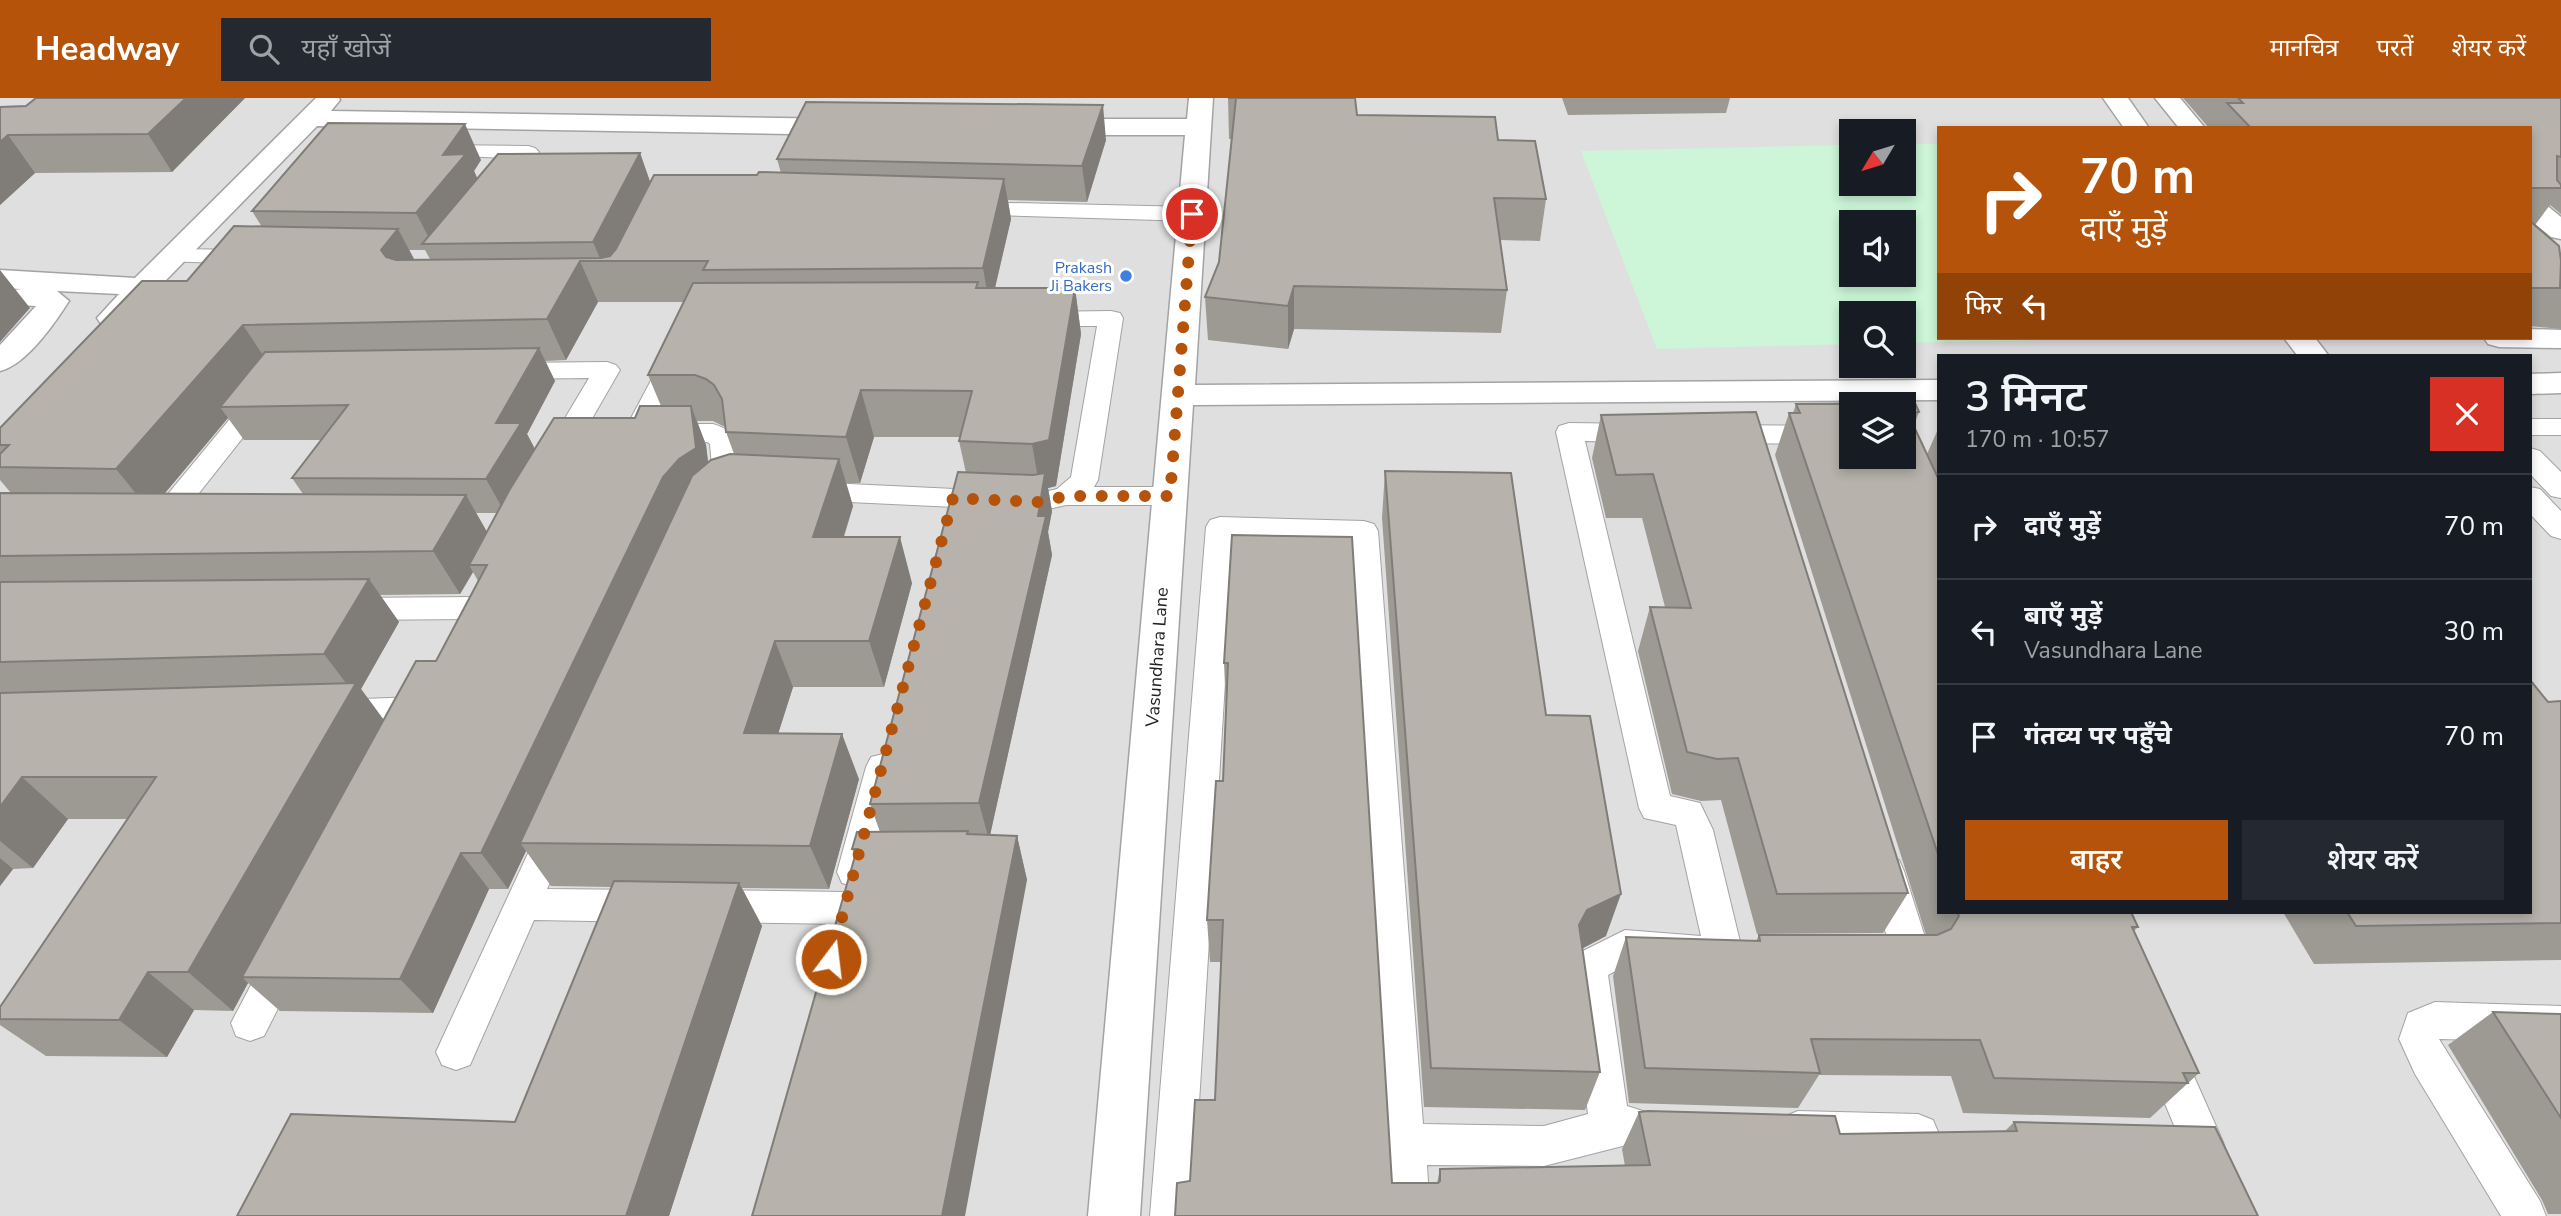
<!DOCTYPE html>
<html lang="hi">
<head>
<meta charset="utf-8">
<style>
  :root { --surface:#171b24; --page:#242831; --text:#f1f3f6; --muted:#9ea1a6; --line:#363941; --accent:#b45309 }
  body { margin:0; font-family:"Nunito Sans","Noto Sans Devanagari",sans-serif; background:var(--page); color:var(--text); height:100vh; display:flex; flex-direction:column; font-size:26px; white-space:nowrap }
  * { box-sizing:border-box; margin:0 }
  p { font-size:23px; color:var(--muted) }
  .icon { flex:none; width:38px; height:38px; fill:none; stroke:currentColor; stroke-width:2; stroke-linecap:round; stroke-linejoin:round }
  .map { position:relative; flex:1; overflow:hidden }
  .sheet { position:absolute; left:1937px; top:256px; width:595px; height:560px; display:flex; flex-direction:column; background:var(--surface); border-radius:0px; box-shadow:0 4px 10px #0003 }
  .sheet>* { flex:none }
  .guide { position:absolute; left:1937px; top:28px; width:595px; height:214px; border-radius:0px; box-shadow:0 4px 10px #0003; background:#b45309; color:#fff; overflow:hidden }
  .needle { width:46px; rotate:232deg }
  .fabs { position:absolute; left:1839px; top:21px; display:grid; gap:14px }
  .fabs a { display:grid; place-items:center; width:77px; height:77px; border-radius:0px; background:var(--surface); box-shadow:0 4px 10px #0003; font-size:35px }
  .pin { position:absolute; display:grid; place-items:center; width:60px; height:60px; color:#fff; margin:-30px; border:4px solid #fff; border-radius:50%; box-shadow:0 2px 7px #0007 }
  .me { position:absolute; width:77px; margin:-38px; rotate:15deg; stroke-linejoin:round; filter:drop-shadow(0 0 5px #0008) }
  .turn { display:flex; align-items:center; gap:24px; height:147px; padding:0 28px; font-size:32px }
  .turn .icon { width:91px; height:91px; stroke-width:2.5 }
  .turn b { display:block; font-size:49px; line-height:60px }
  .then { display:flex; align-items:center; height:66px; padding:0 28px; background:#0003; gap:14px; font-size:26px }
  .round { display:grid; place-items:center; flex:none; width:74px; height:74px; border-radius:0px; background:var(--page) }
  .headline { display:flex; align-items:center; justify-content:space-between; height:119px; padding:0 28px }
  h1 { font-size:42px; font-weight:600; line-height:52px }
  .button { display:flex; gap:14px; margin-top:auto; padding:14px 28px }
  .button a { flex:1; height:80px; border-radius:0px; background:var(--accent); color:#fff; font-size:28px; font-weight:600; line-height:80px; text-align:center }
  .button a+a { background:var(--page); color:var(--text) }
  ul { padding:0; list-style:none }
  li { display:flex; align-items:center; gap:21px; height:105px; padding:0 28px; border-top:2px solid var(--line) }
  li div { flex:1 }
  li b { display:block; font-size:26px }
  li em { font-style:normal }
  header { display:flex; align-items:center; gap:42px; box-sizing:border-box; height:98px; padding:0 35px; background:var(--accent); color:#fff }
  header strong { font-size:33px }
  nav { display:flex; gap:38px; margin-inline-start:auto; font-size:24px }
  .search { width:490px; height:63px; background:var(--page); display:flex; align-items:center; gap:18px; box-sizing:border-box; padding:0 24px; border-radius:0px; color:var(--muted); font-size:26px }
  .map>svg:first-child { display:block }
  .residential { fill:#e0dfdf; fill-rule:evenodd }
  .park { fill:#ccf6d7; fill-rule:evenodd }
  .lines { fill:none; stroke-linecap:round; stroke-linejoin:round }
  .lane-casing { stroke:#a3a3a3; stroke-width:2 }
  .street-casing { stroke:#a3a3a3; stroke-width:3 }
  .lane { fill:#fff; fill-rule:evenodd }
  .street { fill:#fff; fill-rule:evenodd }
  .wall { fill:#9d9a94; fill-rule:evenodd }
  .shaded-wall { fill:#807d78 }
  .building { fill:#b7b3ac; stroke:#807d78; stroke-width:2; fill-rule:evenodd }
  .route { stroke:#b45309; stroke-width:12; stroke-dasharray:0 21.6 }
  .shop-dot { fill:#3f7fe0; stroke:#fff; stroke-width:2.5 }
  .labels { text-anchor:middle; stroke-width:6; stroke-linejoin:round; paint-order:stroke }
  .far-shop-label { font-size:16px; fill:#366cbe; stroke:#fff; text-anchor:end }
  .street-label { font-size:18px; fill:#222; stroke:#fff }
</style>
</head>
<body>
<header>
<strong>Headway</strong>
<div class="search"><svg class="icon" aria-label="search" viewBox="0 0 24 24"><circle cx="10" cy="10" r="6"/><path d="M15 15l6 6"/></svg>यहाँ खोजें</div>
<nav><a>मानचित्र</a><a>परतें</a><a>शेयर करें</a></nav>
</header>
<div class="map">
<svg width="2561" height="1118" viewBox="0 0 2561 1118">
  <rect width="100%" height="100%" fill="#f1f0ea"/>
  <path class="residential" d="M0,0H2561V1118H0ZM1939,30H2530V240H1939ZM1852,33H1904V86H1852ZM1852,124H1904V177H1852ZM1852,215H1904V268H1852ZM1939,257H2530V814H1939ZM1852,306H1904V359H1852Z"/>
  <path class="park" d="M1904,46H1939V240H2135L1904,245V215H1852L1851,246L1657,251L1581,53L1851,47L1852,86H1904ZM1852,124H1904V177H1852Z"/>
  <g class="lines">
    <defs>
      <path id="lane" d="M435,47L528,48L535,50L539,54L515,88H499L496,83L513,60L428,57L424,53L428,49Z
        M966,104L1192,109L1200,111L1203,116L1200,121L1192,123L958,116L955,111L958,106Z
        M172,151L248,152L256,154L260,159L256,164L248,166L164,163L160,158L164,153Z
        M1111,213L1120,215L1123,220L1098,382L1094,389H1170L1180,391L1184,398L1180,405L1170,407H1066L1040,413L807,402L797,400L793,393L797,386L807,384L1040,395L1057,391L1071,379L1097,228H1037L1028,226L1025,221L1028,216L1037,214Z
        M676,252L685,255L689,260L654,326H713C724,329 731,334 737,343L742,394L738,401L728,403L718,401L714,394L710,346L707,344H636L626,341L623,335L663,260L667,255Z
        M607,264L616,267L620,272L571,357L567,363L557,366L547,363L543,357L589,280L506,281L497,278L493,273L497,268L506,265Z
        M262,291L271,293L275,299L169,433L159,436L149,433L145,426L149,419L253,293Z
        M2530,321H2561V337H2530Z
        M1569,325L1640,326L1650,329L1653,335L1650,341L1640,344L1585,343L1670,698L1700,705L1713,732L1743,856L1737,868L1724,873L1629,866L1608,877L1627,1008L1646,1014L1652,1028L1646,1042L1544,1068L1427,1067L1430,1118H1388L1350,442L1234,439L1192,1118H1150L1206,429L1210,422L1220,419L1364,423L1374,426L1378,433L1423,1026L1544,1028L1588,1016L1569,869L1575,857L1625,832L1701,838L1676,727L1644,720L1639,710L1556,334L1559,328Z
        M1720,327L1852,328V346L1720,345L1710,342L1707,336L1710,330Z
        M2530,350L2540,353L2561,374V400L2551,398L2530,376Z
        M2530,389L2540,391L2561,413V441L2551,438L2530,416Z
        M474,499L485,502L489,510L485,518L474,521L346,522L335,519L331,511L335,503L346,500Z
        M417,599L429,603L433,612L429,621L417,625L334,628L322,624L318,615L322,606L334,602Z
        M883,656L895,659L900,669L873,774L868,785L855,789L842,785L837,774L866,669L871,659Z
        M555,719L567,723L573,733L547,791L647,792L660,797L665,808L660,819L647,824L534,822L470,967L456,972L442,967L436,954L442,941L543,723Z
        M1886,758L1899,762L1904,773L1930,855L1924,867C1907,873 1892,873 1875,867L1869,855L1875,843L1887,839L1868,773L1873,762Z
        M709,792L845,794L858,799L863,810L858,821L845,826L709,824L696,819L691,808L696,797Z
        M284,844L297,849L303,861L264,938L250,943L236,938L231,925L271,849Z
        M2435,904L2561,908V944L2439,941L2540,1103L2546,1118H2501L2415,976L2399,941L2408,915Z
        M2163,935L2177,940L2223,1044L2248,1118H2206L2181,1044L2143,953L2149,940Z
        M1798,1013L1918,1016L1933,1022L1939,1036L1933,1050L1918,1056L1798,1053L1783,1047L1777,1033L1783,1019Z"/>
      <path id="street" d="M316,0H339L340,2L331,13L847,21L856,24L860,29L856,34L847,37L317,28L123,226L112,229L101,226L97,220L119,196L57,193L69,203C55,225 26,267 0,273V247L36,208L2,206V194L21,191L0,190V172L135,180Z
        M1189,0H1213L1195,287L1939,282V302L1193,307L1140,1118H1088L1185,37H1054L1045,34L1041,29L1045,24L1054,21H1187Z
        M2103,0H2128L2149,30H2124Z
        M2155,0H2180L2205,30H2179Z
        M2530,100L2540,102L2561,119V141L2551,139L2530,122Z
        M2530,231L2561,232V250L2499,249L2488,246L2484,240H2530Z
        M2284,240H2315L2328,257H2297Z
        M2561,275V295L2530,296V276Z"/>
    </defs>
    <use href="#lane" class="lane-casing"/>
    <use href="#street" class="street-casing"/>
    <use href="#lane" class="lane"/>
    <use href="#street" class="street"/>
  </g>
  <path class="wall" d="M36,0H245L172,74L35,75L0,107V9L26,8Z
    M1228,0H1355L1357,17L1498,42L1546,101L1540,143L1500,142L1507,192L1501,235L1294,231L1288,251L1208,242L1205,199L1219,164L1232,41H1229Z
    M1562,0H1730L1726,15L1568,17Z
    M2183,0H2561V116L2550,107L2535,127L2561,163V231L2530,228V30H2209Z
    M1106,42L1087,104L1008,102L1011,121L995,190H1075L1081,236L1056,388L1048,390L1052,413L1048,434L1052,457L990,737L1017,738L1027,782L762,1083L855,758L852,751L880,734L870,706L966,375L959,343L960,339H874L860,385H846L853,408L844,439L912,485L884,589H793L778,636L859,681L829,791L742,790L762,828L669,1118H237L515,1024L611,789L551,788L526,753L508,791H489L433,915L280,913L248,885L233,913L194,912L167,959L46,958L0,927V909L128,721H68L33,770L13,771L0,788V395H11L0,382V330L187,183L262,129L252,113L481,62L474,73L477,80L640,55L650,84L757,77L781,75L777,61ZM409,152H425L430,161L414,162ZM598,204H684L648,277L661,308L635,320L535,351L527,336L555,283L545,263L566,262ZM228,320L244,342H322L292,380L303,396H164ZM697,323H713L725,329L726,334L734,356L708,364L706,347ZM476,415H497L487,434ZM473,474L478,483L436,563L384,622L361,591L399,524L380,497L460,496Z
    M1796,306L1919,314L1914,327L1927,356L1939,329V814H2131L2138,829L2134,833L2199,975L2150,1020L1963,1015L1951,978L1819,977L1798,1010L1629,1005L1613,878L1626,839L1756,843L1759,837H1926L1775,357L1789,315H1793Z
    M1756,314L1908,795L1883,835L1757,836L1721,702L1701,703L1672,696L1638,553L1650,509H1665L1642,420H1606L1592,360L1601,317Z
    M1385,373L1546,617L1606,838L1582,850L1600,974L1585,1012L1424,1009L1382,420Z
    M1232,437L1392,1085H1437L1440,1071L1625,1068L1622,1051L1639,1014L1840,1036L2005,1033L2014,1024L2258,1118L1190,1083L1215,1002L1221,864H1210L1207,822L1223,683L1226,611L1224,565Z
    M2561,603V862L2314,866L2283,814H2530L2548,604Z
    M2493,914L2561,916V1116H2548L2542,1102L2448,947Z"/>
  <path class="shaded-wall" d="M186,0H245L172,74L148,36Z
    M1103,7L1106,42L1087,104L1082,68Z
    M465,26L481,62L474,73L483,93L432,146L416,115L443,57Z
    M8,37L35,75L0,107V44Z
    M640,55L653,92L617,163H601L593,144Z
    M1004,81L1011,121L990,211L983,170Z
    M398,131L420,172L403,193L381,152Z
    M580,163L598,204L566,262L547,221Z
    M0,172L30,210L0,244Z
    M1294,188V231L1288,251V208Z
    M1075,190L1081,236L1056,388L1048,390L1052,413L1048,434L1052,457L989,742L979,705L1040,392L1032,346Z
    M243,227L270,268L220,309L228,320L150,413L116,371Z
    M539,250L555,283L527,336L539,359L505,415L486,381L496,325Z
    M861,292L874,339L860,385L846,339Z
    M691,308L706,347L711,389L520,745L526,753L508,791L481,755Z
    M839,361L853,408L829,485L813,439Z
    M466,397L491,441L469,467L473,474L460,496L433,453Z
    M900,439L912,485L884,589L869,543Z
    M369,481L399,524L361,591L388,628L242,879L248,885L233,913L188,874L352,593L324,556Z
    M775,543L793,589L764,680L744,635Z
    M842,636L859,681L829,791L810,748Z
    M22,679L68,721L33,770L0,743V709Z
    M1017,738L1027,782L965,1118H942Z
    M461,755L489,791L433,915L400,881Z
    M0,760L13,771L0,788Z
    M739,785L762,828L669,1118H626Z
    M1621,796L1606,838L1574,855L1579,827L1587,812Z
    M148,874L194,912L167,959L119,922Z"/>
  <path class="building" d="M36,0H186L148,36L8,37L0,44V9L26,8Z
    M1228,0H1355L1357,17L1495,19L1498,42L1535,43L1546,101L1494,100L1507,192L1294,188L1288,208L1205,199L1219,164L1236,0Z
    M2238,0H2561V59L2557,58V82L2561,87V90H2530V30H2251L2227,5H2243Z
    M806,4L1103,7L1082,68L777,61Z
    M328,25L465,26L443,57L466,56L416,115L252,113Z
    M640,55L593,144L422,146L498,56Z
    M759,74L1004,81L983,170L703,172L708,163H580L547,221L243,227L116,371L0,369V356L9,347H0V330L142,183H187L234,128L398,131L381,152L386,159L396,162L601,160L610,158L616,151L654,77H757Z
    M2530,123L2559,148L2561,163L2560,190H2530Z
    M978,184L976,190H1075L1049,342L1032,346L959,343L972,293L861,292L846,339L726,334L722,301L714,287L706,281L695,277H648L693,185Z
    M539,250L496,325H521L486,381L292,380L348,307L220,309L265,254Z
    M1915,305L1919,314L1910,315L1909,318L1939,382V759L1789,315H1800L1796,306ZM1852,306H1904V359H1852Z
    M640,308H691L696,350L679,361L663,379L481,755H461L400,881L242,879L416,563H436L487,467H469L510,391L554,320H635Z
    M1756,314L1908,795L1777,796L1738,660L1717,661L1687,654L1650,509L1691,510L1653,376L1616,377L1601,317Z
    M730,356L839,361L813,439H900L869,543H775L744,635L842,636L810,748L520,745L692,378L711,362Z
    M1385,373L1511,375L1546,617L1590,618L1621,796L1587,812L1579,827L1600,974L1431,970Z
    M958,374L1033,377L1045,375L1038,418H1046L979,705L870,706Z
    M0,395L466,397L433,453L0,458Z
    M1232,437L1352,439L1392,1085H1438L1440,1083V1071L1650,1067L1639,1014L1648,1013L1835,1018L1840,1036L2017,1033L2014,1024L2215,1029L2258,1118H1175L1177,1085L1190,1083L1195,1002H1215L1223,822H1207L1216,683H1223L1228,565H1224Z
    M369,481L324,556L0,564V484Z
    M2530,582L2548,604L2561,603V825L2356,828L2347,814H2530Z
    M356,585L188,874H148L119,922L0,921V909L156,679H22L0,709V595Z
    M968,733L967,736L1017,738L942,1118H752L857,751H852L857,734Z
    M614,783L739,785L626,1118H237L291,1016L515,1024Z
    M1957,814H2131L2138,829H2132L2199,975H2183L2188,985L1994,980L1980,942L1811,941L1820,975L1645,970L1626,839L1760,843L1759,837H1937L1951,831L1959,818Z
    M2493,914L2561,916V1020Z"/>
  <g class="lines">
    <path class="route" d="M831,861L953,400L1040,404L1066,398H1170L1192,116"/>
  </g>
  <circle class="shop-dot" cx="1126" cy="178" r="7"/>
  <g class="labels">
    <g class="far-shop-label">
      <text x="1112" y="175">Prakash<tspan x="1112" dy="18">Ji Bakers</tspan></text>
    </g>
    <g class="street-label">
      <text transform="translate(1157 559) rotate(-86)" y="6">Vasundhara Lane</text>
    </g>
  </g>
</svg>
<div class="fabs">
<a><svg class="needle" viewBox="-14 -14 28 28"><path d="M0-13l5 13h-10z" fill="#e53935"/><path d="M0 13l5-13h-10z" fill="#9ea1a6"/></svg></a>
<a><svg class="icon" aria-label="sound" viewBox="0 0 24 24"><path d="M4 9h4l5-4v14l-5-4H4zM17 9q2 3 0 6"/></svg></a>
<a><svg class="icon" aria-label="search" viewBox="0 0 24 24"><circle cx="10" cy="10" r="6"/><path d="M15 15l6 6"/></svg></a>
<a><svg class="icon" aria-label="layers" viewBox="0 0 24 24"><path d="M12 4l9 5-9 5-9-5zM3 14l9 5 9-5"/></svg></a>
</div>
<div class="pin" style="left:1192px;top:116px;background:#d93025"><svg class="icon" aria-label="arrive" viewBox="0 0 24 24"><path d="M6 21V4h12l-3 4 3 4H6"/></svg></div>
<svg class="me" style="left:831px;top:861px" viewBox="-20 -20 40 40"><circle r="17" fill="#b45309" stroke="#fff" stroke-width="3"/><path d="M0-11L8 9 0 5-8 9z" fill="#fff"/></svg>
<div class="guide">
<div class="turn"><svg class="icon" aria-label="right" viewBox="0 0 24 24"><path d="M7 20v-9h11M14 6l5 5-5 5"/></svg><div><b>70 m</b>दाएँ मुड़ें</div></div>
<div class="then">फिर<svg class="icon" aria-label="left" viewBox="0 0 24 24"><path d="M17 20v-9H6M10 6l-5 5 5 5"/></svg></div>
</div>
<section class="sheet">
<div class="headline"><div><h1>3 मिनट</h1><p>170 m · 10:57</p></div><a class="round" style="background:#d93025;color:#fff"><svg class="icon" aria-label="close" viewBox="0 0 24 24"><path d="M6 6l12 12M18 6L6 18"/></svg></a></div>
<ul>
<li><svg class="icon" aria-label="right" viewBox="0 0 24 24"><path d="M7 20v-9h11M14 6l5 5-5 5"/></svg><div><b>दाएँ मुड़ें</b></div><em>70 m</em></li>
<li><svg class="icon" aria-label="left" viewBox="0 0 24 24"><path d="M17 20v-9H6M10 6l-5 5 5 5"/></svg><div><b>बाएँ मुड़ें</b><p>Vasundhara Lane</p></div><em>30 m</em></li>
<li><svg class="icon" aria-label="arrive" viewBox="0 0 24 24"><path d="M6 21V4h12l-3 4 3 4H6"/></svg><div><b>गंतव्य पर पहुँचे</b></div><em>70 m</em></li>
</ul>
<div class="button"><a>बाहर</a><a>शेयर करें</a></div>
</section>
</div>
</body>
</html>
